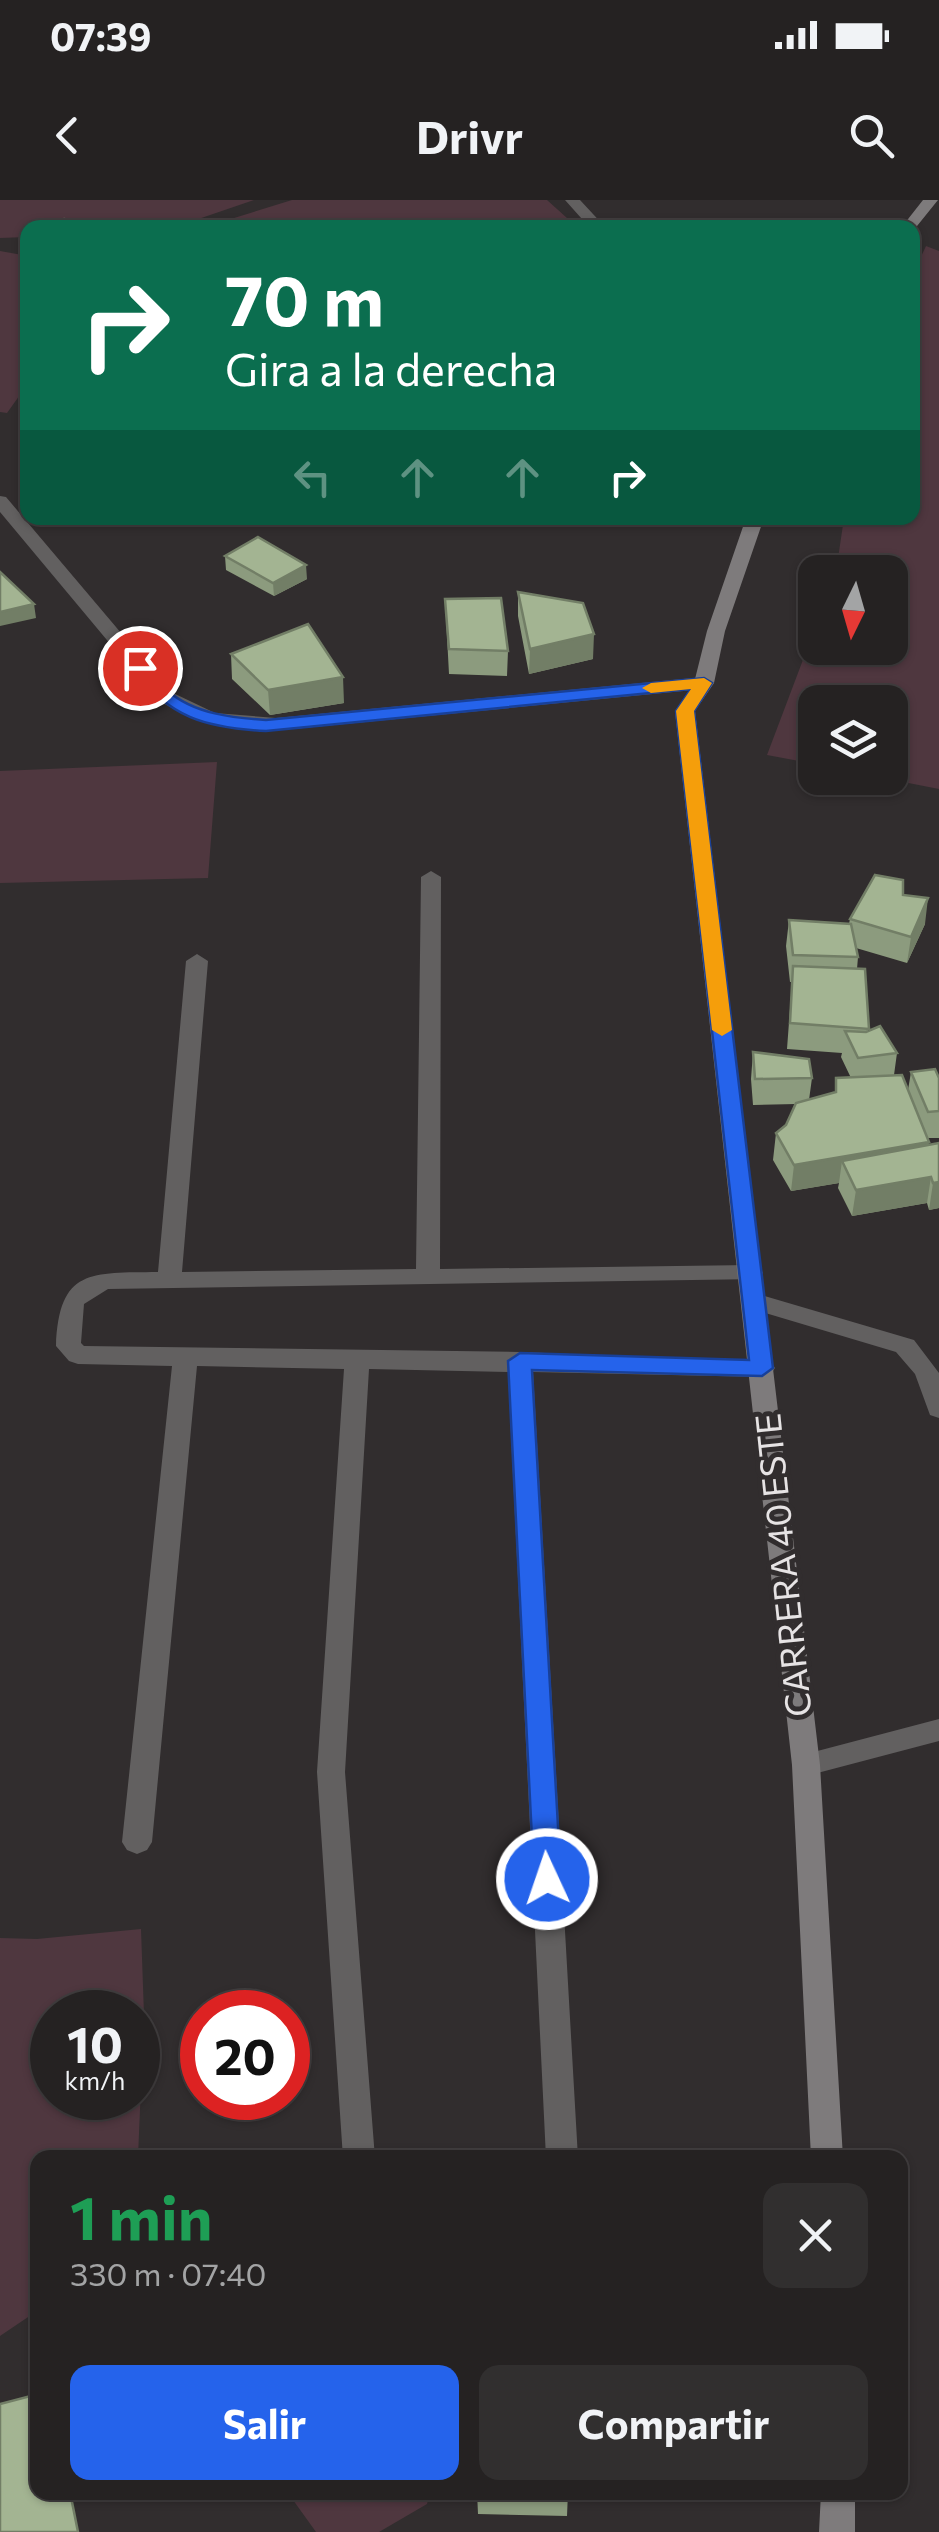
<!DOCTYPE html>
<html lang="es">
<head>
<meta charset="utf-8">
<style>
  :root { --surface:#252222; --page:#312f2f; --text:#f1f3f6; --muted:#a3a4a5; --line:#423f40; --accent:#2563eb }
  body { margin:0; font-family:Commissioner,sans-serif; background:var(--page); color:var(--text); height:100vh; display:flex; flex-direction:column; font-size:38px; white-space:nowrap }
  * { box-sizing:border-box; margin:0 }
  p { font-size:32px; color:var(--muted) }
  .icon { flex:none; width:55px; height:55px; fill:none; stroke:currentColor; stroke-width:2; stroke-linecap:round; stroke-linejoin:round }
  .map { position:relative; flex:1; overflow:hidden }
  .sheet { position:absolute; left:30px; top:1950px; width:878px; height:350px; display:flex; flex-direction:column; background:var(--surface); border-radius:20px; box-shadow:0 2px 8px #0004,0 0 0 2px var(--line) }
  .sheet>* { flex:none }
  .hud { position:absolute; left:20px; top:20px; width:900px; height:305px; border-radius:20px; box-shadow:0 2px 8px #0004,0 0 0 2px var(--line); background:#0b6e4f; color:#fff; overflow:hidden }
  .needle { width:65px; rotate:185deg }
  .controls { position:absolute; left:798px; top:355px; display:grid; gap:20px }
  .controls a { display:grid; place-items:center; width:110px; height:110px; border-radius:20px; background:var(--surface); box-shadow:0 2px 8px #0004,0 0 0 2px var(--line); font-size:50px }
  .speed { position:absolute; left:30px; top:1790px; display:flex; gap:20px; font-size:50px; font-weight:700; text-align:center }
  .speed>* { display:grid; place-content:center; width:130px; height:130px; border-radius:50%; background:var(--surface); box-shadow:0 2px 8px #0004,0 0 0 2px var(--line); line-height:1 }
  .speed small { font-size:25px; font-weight:400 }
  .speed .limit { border:15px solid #d22; background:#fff; color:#111 }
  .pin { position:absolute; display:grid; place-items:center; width:85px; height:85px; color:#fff; margin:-42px; border:5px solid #fff; border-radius:50%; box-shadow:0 2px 10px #0007 }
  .me { position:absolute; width:110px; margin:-55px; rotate:357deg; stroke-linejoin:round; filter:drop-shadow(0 0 8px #0008) }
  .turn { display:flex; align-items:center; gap:35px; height:210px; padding:0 40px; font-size:45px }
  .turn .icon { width:130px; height:130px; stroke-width:2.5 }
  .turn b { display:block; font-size:70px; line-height:85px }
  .lanes { display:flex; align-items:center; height:95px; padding:0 40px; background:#0003; justify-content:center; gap:50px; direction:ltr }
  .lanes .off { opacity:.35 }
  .round { display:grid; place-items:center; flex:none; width:105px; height:105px; border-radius:20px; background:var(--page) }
  .summary { display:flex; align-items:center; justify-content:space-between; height:170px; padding:0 40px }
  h1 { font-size:60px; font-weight:700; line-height:75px; color:#1e9e55 }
  .action { display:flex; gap:20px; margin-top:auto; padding:20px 40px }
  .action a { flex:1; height:115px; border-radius:20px; background:var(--accent); color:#fff; font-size:40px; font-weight:700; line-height:115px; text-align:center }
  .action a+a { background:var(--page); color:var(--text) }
  .status { display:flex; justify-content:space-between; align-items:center; height:70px; padding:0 50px; background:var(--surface); direction:ltr }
  .status svg { height:28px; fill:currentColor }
  header { display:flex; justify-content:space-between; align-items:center; height:130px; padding:0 40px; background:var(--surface); font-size:45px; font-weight:700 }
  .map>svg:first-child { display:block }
  .green { fill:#4f373f; fill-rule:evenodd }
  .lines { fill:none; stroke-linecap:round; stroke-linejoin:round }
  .lane { fill:#626060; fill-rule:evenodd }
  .street { fill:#626060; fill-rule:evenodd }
  .secondary { fill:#7e7b7c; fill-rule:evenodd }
  .wall { fill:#8c9b7e }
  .shaded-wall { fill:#727e66 }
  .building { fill:#a3b492; stroke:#727e66; stroke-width:2.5 }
  .route { fill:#2563eb; stroke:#184099; stroke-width:2.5 }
  .slow { fill:#f59e0b }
  .labels { text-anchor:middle; stroke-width:10; stroke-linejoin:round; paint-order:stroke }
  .street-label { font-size:35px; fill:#e6e3e4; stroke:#312d2e }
</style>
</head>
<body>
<div class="status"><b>07:39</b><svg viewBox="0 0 49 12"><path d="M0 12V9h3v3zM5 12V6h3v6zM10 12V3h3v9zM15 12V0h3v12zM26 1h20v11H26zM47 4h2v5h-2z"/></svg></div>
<header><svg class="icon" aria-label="back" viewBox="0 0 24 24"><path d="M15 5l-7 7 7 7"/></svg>Drivr<svg class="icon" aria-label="search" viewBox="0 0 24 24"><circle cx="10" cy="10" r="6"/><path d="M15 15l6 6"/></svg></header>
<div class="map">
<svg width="939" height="2332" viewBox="0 0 939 2332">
  <rect width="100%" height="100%" fill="#312d2e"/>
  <path class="green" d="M0,0H254L175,27L28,28L27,37L0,38Z
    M292,0H547L577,27H205Z
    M926,46L939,51V589L883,578H890V502H815V564L767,555L815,428V448H890V372H836L844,318H912L913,74Z
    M0,51L28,56L27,185L7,213L0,212Z
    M217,562L208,678L0,683V571Z
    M141,1729L144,1815L138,1957L38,1958L37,2111L0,2136V1738L37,1739ZM138,1812V1898H52V1812Z
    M288,2293V2292L430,2293L427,2304L379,2332H316Z"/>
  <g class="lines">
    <path class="lane" d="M431,671L441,677L440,1069L751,1065L760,1067L763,1073L760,1079L108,1089L84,1104L81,1143L84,1146L520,1152L771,1162L775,1168L771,1174L762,1177L533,1172L578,1958H546L508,1172L369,1169L345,1572L375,1958H343L317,1572L344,1169L197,1166L152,1642L147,1650L137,1654L127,1650L122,1642L172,1166L78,1164L69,1161L56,1146C59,1068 91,1073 158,1072L186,761L197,754L208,761L182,1072L416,1069L421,677Z
      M754,1093L914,1140L939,1173V1218L930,1215L915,1174L896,1152L745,1107L742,1101L745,1095Z
      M939,1519V1541L806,1576L796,1573L792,1565L796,1557L806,1554Z"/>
    <path class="street" d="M565,0H580L606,28H590Z
      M0,296L6,297L171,492L215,513L276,518L704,477L714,483L704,489L293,529L226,527L187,516L157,500L0,312Z"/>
    <path class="secondary" d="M923,0H938L913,31L912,28H901Z
      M746,318H764L725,431L714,483L695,511L820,1565L843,1958H811L792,1565L675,511L694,483L707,431Z
      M821,2292H855V2332H819Z"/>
  </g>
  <path class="wall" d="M342,318H400L397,323Z
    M540,318H573L567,322Z
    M225,356L307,379L274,396L226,370Z
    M518,392L593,459L529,474L518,416Z
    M445,399L508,451L507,476L449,474Z
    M231,454L344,503L270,515L232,479Z
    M903,695L925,724L907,763L856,748L858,757L857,769H865L868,831L897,853L894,875L908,890L911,872L939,878V938H927L939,1008L929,1010L927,1003L852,1016L838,988L839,983L791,991L773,960L776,933L786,925L796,904L753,905L751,879L753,852L812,878L809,900L835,893L836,878H851L841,857L842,853L787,849L792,782H790L786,746L789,720L849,724L850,719Z
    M477,2292H568L567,2316L478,2314Z"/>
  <path class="shaded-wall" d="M306,365L307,379L274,396L273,383Z
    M34,404L36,418L0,426V412Z
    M594,434L593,459L529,474L530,449Z
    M343,477L344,503L270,515L268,490Z
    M928,698L925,724L907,763L911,737Z
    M929,942L925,968L842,961L839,983L791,991L794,965Z
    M931,977L927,1003L852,1016L856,990Z
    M939,982V1008L929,1010L933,983Z"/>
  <path class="building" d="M64,19L107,26L52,28Z
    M258,337L306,365L273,383L225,356Z
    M0,372L34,404L0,412Z
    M518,392L583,403L594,434L530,449Z
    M501,398L508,451L449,449L445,399Z
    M308,424L343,477L268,490L231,454Z
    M875,675L903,680V695L928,698L911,737L850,719Z
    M789,720L851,724L858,757L793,755Z
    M793,766L865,769L869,829L790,823Z
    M880,826L897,853L858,858L845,831L866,832Z
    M753,852L809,859L812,878L755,879Z
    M935,869L939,878V911L928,912L911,872Z
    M902,875L929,942L794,965L776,933L786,925L796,903L836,892V878Z
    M939,943V982L933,983L931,977L856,990L842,961Z
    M38,2194V2292H70L78,2332H0V2204Z
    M508,2292H568V2294Z"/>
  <path class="route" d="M140,463C153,468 158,481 168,491C194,514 234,518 266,520L704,478L712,483L694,511L773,1168L762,1176L532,1170L561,1679L557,1687L547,1690L538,1687L534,1679L508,1161L520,1153L749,1160L676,511L691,489L266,531C206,528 169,518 132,468Z"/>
  <path class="slow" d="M704,478L712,483L694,511L732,830L722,836L712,830L676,511L691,489L651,493L642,488L651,483Z"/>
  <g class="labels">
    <g class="street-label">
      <text transform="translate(784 1365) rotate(-96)" y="12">CARRERA 40 ESTE</text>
    </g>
  </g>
</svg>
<div class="controls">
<a><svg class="needle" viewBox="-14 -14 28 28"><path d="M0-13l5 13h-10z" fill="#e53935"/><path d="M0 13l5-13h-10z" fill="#a3a4a5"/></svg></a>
<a><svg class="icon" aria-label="layers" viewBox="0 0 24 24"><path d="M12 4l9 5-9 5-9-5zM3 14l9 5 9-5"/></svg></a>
</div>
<div class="speed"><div>10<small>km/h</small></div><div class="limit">20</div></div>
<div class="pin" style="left:140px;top:468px;background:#d93025"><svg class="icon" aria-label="arrive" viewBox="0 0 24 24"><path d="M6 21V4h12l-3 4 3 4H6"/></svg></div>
<svg class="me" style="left:547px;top:1679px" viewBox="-20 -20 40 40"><circle r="17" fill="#2563eb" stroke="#fff" stroke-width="3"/><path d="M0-11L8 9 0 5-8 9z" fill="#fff"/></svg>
<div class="hud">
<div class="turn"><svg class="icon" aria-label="right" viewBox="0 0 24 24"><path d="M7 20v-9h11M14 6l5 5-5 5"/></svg><div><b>70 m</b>Gira a la derecha</div></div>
<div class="lanes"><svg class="icon off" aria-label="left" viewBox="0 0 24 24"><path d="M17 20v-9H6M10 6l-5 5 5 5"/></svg><svg class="icon off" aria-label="ahead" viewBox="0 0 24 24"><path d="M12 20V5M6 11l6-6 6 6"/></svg><svg class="icon off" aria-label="ahead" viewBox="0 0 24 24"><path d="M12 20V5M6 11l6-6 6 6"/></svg><svg class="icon" aria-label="right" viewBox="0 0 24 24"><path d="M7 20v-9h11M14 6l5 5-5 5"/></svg></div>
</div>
<section class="sheet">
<div class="summary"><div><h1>1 min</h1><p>330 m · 07:40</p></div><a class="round"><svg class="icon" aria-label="close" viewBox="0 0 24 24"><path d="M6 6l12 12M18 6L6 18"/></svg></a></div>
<div class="action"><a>Salir</a><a>Compartir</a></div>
</section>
</div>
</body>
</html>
